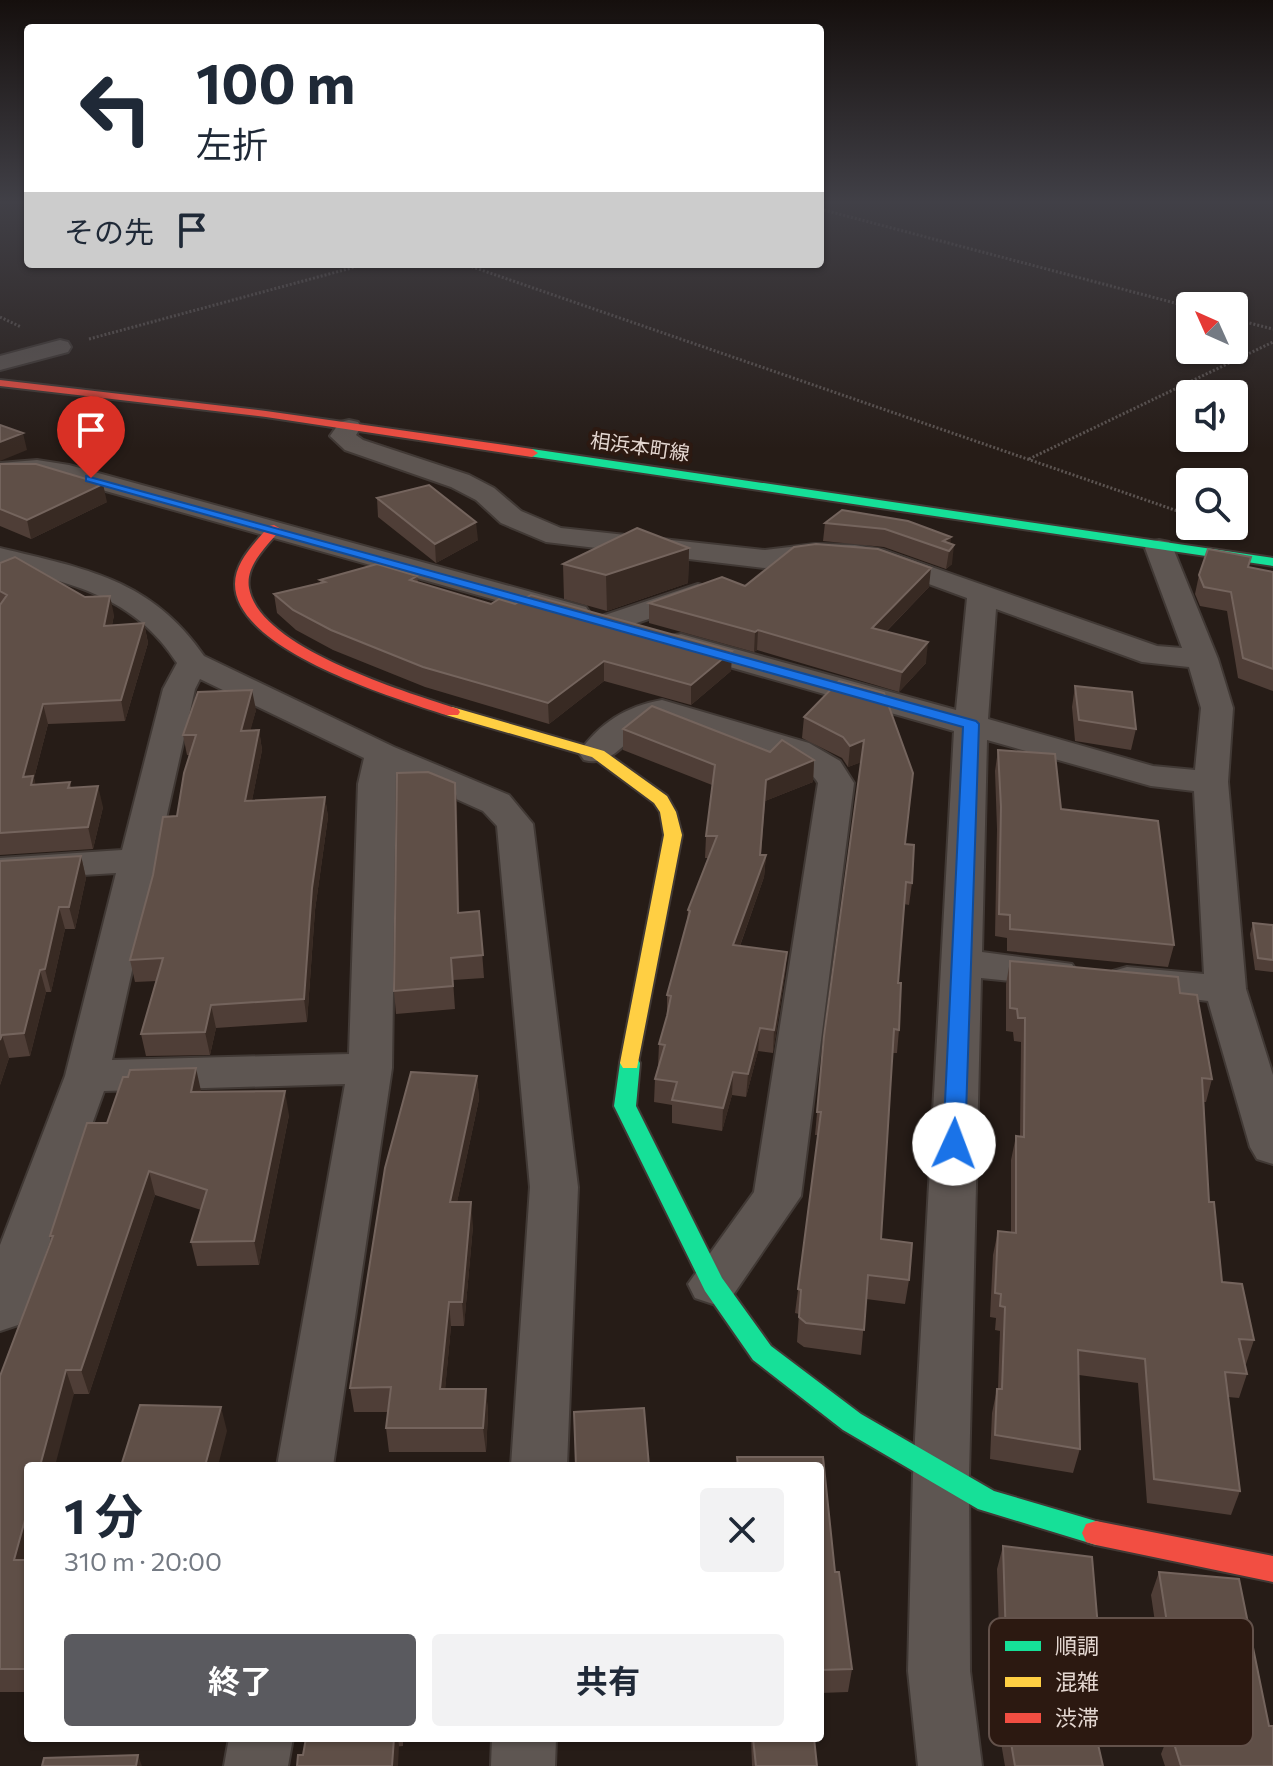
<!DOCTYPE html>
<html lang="ja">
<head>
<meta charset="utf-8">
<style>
  :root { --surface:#fff; --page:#f2f2f3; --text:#1f2937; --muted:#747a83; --accent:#5a5a5f }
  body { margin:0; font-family:Commissioner,"Noto Sans JP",sans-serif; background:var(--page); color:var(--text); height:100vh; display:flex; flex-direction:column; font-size:30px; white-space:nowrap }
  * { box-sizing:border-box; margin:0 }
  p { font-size:26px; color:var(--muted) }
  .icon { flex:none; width:44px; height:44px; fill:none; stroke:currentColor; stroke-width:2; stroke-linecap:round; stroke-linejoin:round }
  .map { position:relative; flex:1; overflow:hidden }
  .drawer { position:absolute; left:24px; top:1462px; width:800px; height:280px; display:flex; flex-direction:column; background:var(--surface); border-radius:8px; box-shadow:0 2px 6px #0004 }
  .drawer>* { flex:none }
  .guide { position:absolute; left:24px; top:24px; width:800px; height:244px; border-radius:8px; box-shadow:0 2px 6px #0004; background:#fff; color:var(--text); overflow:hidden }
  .needle { width:52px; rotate:315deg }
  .fabs { position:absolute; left:1176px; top:292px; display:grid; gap:16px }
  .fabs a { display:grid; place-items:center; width:72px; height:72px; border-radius:8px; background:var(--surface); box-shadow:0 2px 6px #0004; font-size:40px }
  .pin { position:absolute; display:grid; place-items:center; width:68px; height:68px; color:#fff; margin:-82px -34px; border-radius:50% 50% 50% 0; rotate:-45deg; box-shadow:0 0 8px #0007 }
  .pin .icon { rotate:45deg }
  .me { position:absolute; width:88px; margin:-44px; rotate:2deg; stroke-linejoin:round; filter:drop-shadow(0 0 6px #0008) }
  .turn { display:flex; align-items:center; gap:28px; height:168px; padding:0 40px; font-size:36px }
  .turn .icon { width:104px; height:104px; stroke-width:2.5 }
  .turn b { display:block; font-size:56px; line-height:68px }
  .then { display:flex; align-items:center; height:76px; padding:0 40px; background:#0003; gap:16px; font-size:30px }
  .round { display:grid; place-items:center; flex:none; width:84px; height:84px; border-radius:8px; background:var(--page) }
  .summary { display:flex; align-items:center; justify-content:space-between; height:136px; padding:0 40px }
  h1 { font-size:48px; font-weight:700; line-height:60px }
  .cta { display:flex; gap:16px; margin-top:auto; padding:16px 40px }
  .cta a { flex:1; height:92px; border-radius:8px; background:var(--accent); color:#fff; font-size:32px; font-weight:700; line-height:92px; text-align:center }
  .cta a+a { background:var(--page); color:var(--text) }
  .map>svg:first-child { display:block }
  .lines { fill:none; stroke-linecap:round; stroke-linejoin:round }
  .street-casing { stroke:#413935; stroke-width:4 }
  .fast-casing { stroke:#413935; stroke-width:4 }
  .slow-casing { stroke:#413935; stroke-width:4 }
  .jam-casing { stroke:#413935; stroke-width:4 }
  .path { stroke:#5c5451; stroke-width:3; stroke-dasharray:2 2; stroke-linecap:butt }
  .street { fill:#5e5652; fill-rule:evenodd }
  .fast { fill:#16e098; fill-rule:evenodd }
  .slow { fill:#ffcf43; fill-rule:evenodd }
  .jam { fill:#f24e42; fill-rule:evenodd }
  .wall { fill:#4f3e37 }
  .shaded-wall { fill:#382a23 }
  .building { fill:#5f4f47; stroke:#74645d; stroke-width:2 }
  .route { fill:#1a73e8; stroke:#114b97; stroke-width:2 }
  .labels { text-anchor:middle; stroke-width:8; stroke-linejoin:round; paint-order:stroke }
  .far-street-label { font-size:20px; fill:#e4d7d1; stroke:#2c1911 }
  .key { fill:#2c1911; stroke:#63524b; stroke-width:2 }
  .key-label { font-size:22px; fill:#e4d7d1 }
</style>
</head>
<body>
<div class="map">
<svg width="1273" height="1766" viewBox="0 0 1273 1766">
  <rect width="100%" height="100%" fill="#261c17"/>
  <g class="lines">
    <defs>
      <path id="street" d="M60,340L68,342L71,347L68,352L0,370V356Z
        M349,420L358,422L361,427L356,435L363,440L469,475L494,488L521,511L561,528L765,550L815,544L855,545L883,550L1157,646L1182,648L1145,548L1149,542L1159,540L1169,542L1173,548L1218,659L1233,708L1228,782L1246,989L1273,1075V1164L1257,1159L1250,1147L1208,1001L1113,989L1107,980L1113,971L1127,967L1204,974L1194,791L1151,786L987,740L982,952L1072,964L1078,973L1072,982L1058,986L981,978L969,1475L970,1671L982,1766H918L908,1671L913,1475L954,731L670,650L666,643L670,636L681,634L956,710L967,598L877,565L855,561L815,560L765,568L546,542L501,523L476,500L451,487L345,450L330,436L340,422ZM996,609L1142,662L1189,667L1201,708L1195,770L1153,766L988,719Z
        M37,460L69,465L586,607L590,613L586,619L575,622L564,619L59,478L0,479V463Z
        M0,548C86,569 151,579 204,656L394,747L509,795L533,824L578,1187L567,1466H511L530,1187L497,826L483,811L396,772L392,1068L333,1466H277L345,1084L104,1091L25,1311L18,1325L0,1331V1245L65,1076L116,873L0,880V858L122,850L163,689L177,663C134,596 72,584 0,565ZM200,679L364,758L358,784L349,1054L112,1060L195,689Z
        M698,584L708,587L713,593L708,599L610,632L599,629L595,623L599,617Z
        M662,700L809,743L840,761L854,783L801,1196L731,1298L713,1304L695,1298L688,1284L754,1192L818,783C803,754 695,730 661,720C630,728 617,769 584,760L579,753C599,723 627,706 662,700Z
        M229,1738H293L288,1766H224Z
        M492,1738H556L555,1766H491Z"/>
      <path id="fast" d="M532,449L1273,558V566L528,456V450Z
        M630,1056L637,1058L640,1063L636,1106L722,1278L771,1346L861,1414L994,1491L1106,1524L1110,1533L1106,1542L1096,1545L978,1509L843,1430L753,1360L705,1291L614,1106L620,1063L623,1058Z"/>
      <path id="slow" d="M452,707L604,751L667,796L676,812L682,835L637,1068H623L620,1063L664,835L660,812L654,803L592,757L446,715L444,712L446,709Z"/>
      <path id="jam" d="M0,380L266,411L532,449L538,453L532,457L266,417L0,386Z
        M274,525L281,529C268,545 245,565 249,588C259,648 406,692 458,709L460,712L458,715H446C395,698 235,650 235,584C235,561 256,542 269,526Z
        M1096,1521L1273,1556V1582L1096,1545L1086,1542L1082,1533L1086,1524Z"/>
    </defs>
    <use href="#street" class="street-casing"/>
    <use href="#fast" class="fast-casing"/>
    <use href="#slow" class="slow-casing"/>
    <use href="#jam" class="jam-casing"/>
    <path class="path" d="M820,209L1190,307
      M464,264L1189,515
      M0,317L21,327
      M1234,319L1273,329
      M89,339L366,264
      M1029,459L1273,342"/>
    <use href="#street" class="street"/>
    <use href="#fast" class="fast"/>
    <use href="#slow" class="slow"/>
    <use href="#jam" class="jam"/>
  </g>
  <path class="wall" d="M0,464L107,502L31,539L0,526Z
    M377,498L478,540L436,563L378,517Z
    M842,510L950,544L952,564L946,569L884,547L823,541L825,523Z
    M689,548L688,583L607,611L564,599L563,564Z
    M0,563L114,615L112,625L144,623L148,643L125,721L48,724L34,778L35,784L70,782L71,788L103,807L93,849L0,855Z
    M1249,567L1273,572V691L1238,678L1227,611L1200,606L1195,594L1199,575Z
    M417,576L418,582L491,604H515L732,651L731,671L691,705L604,681L549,724L425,687L333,650L296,630L277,613L274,594L321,583L320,580Z
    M929,587L886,632L926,663L899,692L757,650L754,652L649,623V603Z
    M839,681L905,844L912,883L909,905L904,904L898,983L899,1030L897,1053H892L881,1239L909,1280L905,1304L866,1299L861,1355L804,1347L797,1342L799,1314L795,1313L818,1135H815L824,1036L861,762L848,767L842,758L802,738L804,717Z
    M1075,686L1136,729L1131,750L1075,741L1072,707Z
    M256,710L250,730H259L262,750L252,800L325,797L328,817L315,910L307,1022L216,1028L210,1055L146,1056L141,1034L157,981L135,982L130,960L177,816L189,755H187L183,735Z
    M623,729L814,760L813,782L765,801L761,855H766L764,877L740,946L787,952L785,974L773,1053L758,1051L746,1097L732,1095L722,1131L672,1123V1105L654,1102L655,1079L658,1066L659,1044L667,1018V995L687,922L688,910L708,858H705L706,836L712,785L623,750Z
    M998,750L1061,809L1174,945L1168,967L1007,951V938L995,936L997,829L995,771Z
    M455,783L459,913L479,911L484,978L453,980L455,1009L396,1014L394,991Z
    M81,856L86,878L75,929H65L51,992H46L30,1056L9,1058L0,1085V861Z
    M1253,923L1273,925V972L1255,970L1250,934Z
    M1010,961L1180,993L1212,1079L1206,1102H1204L1209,1202L1222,1282L1254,1340L1246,1364H1245L1247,1374L1239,1398L1228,1397L1240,1491L1231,1515L1147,1503L1138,1383L1079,1375L1080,1449L1073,1473L990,1459L992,1413L997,1389H998L1000,1331L995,1330L996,1318L990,1317L993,1255L998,1231L1011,1233V1160L1016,1136L1020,1137L1021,1042L1014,1041L1013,1032L1006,1031V984Z
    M477,1076L479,1099L457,1202L473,1226L464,1326H451L445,1389H486L488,1413L486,1452H389L386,1428L388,1412H354L350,1388Z
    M201,1092L289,1115L259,1265L197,1266L191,1242L201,1210L155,1195L89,1394H74L28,1466V1692H0V1376L51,1241L50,1236L107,1123Z
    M737,1457H823L835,1572H839L852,1669L848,1692L820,1693V1466H737Z
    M1003,1546L1101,1663L1093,1686L1009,1673V1666L1000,1664L997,1569Z
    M1159,1572L1239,1579L1273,1766H1165L1161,1754L1170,1731H1174L1181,1713H1222L1223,1705L1166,1697L1151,1595Z
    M1006,1714L1103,1766H1005L1000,1737Z
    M306,1738H403V1746L303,1755Z
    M751,1738H814L817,1766H752Z"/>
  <path class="shaded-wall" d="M23,433L27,450L0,461V442Z
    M103,484L107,502L31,539L27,520Z
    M476,522L478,540L436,563L435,544Z
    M951,537L950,550L954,545L952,564L946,569L949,551L943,541Z
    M689,548L688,583L607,611L606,575Z
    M931,568L929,587L870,648L872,628Z
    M110,596L114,615L108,645L104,626Z
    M144,623L148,643L125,721L121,700Z
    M758,630L757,650L754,652L755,632Z
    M928,642L926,663L899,692L902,672Z
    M732,651L731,671L691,705V685Z
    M604,661V681L549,724L548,703Z
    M252,690L256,710L245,751L241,731Z
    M43,704L48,724L34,778L39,797L23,777Z
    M259,730L262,750L248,821L245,801Z
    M864,740L862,762L848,767L850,746Z
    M814,760L813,782L765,801L759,874L766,855L764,877L732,968L733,945L766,780Z
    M455,783L457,805L460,936L458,913Z
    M98,786L103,807L93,849L88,827Z
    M325,797L328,817L315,910L307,1022L304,999L312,888Z
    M81,856L86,878L75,929L69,907Z
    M59,907L65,929L51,992L45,969Z
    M787,952L785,974L773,1053L774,1030Z
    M40,970L46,992L30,1056L24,1033Z
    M211,1005L216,1028L210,1055L205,1032Z
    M760,1028L758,1051L746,1097L748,1074Z
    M2,1035L9,1058L0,1085V1040Z
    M196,1068L201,1091L191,1092Z
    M733,1072L732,1095L722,1131L723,1108Z
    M477,1076L479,1099L452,1226L450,1202Z
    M285,1091L289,1115L259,1265L254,1241Z
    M149,1171L155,1195L89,1394L81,1370Z
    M471,1202L473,1226L464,1326L462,1302Z
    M449,1302L451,1326L443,1413L440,1389Z
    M66,1370L74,1394L55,1466H40Z
    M486,1389L488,1413L486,1452L483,1428Z
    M221,1407L227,1431L218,1466H205Z
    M28,1509V1567L14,1560Z
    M394,1738H398L399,1746L398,1766H392Z
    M138,1755L142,1766H136Z"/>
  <path class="building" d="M0,425L23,433L0,442Z
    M0,464H36L103,484L27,520L0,509Z
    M429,485L476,522L435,544L377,498Z
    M842,510L908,521L951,537L943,541L954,545L949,551L885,529L825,523Z
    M637,528L689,548L606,575L563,564Z
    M816,544L878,549L931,568L872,628L928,642L902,672L758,630L755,632L649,603L722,577L745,586L794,547Z
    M1208,549L1251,557L1248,567L1273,572V669L1243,658L1231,592L1204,587L1199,575Z
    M15,557L85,597L110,596L104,626L144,623L121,700L43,704L23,777L33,776L31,785L70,782L68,788L98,786L88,827L0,833V605L7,595L0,591V563Z
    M377,564L417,576L410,580L491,604L499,599L515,604L531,595L732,651L691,685L604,661L548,703L423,667L331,630L293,610L274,594L325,582L320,580Z
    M839,681L884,693L913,773L905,844L914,845L912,883L906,882L898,983H901L899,1030L894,1029L881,1239L912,1243L909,1280L868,1275L864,1330L806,1323L799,1317L801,1290L798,1289L821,1112H817L824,1036L864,740L850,746L843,737L804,717Z
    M1075,686L1132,692L1136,729L1079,720Z
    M252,690L241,731L259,730L245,801L325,797L312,888L304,999L211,1005L205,1032L141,1034L163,958L130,960L153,875L163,817L177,816L184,773L196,735H183L198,692Z
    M652,706L770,752L782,740L814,760L766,780L760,855H766L733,945L787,952L774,1030L760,1028L748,1074L733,1072L723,1108L672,1100L677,1082L655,1079L665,1045L659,1044L667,1016L671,996L667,995L690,911L688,910L717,836H706L715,765L623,729Z
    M998,750L1055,754L1061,809L1158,821L1174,945L1010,929V915L999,914L1001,807Z
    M428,772L455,783L458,913L479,911L483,955L451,958L453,986L394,991L397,773Z
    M81,856L69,907H59L45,969L40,970L24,1033L2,1035L0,1040V861Z
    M1253,923L1273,925V960L1258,958Z
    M1010,961L1178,977L1180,993L1197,995L1212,1079L1202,1078L1209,1202H1214L1222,1282L1242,1284L1254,1340L1239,1339L1247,1374L1225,1372L1240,1491L1154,1479L1145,1359L1078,1350L1080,1449L995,1435L997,1389H1002L1005,1307L1000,1306L1001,1294L995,1293L998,1231L1016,1233V1136L1024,1137L1025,1018H1018L1017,1009L1010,1008Z
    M196,1068L191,1092L285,1091L254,1241L191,1242L207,1190L149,1171L81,1370H66L40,1466H28V1509L14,1560H28V1669H0V1376L53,1236H50L87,1123H107L123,1077H128L130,1070Z
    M411,1072L477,1076L450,1202H471L462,1302H449L440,1389H486L483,1428H386L391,1387L350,1388L385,1168Z
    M140,1405L221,1407L205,1466H121Z
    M644,1408L649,1466H576L574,1412Z
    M737,1457H823L835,1572H839L852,1669L820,1670V1466H738Z
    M1003,1546L1092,1557L1101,1663L1015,1650V1642L1006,1641Z
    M1159,1572L1239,1579L1269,1726H1273V1766H1181L1170,1731L1184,1730L1181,1713H1230L1232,1682L1175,1674Z
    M1006,1714H1091L1103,1766H1015Z
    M306,1738H394L392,1766H297L298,1755H303Z
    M753,1738H814L817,1766H756Z
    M138,1755L136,1766H42L44,1758Z"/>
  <linearGradient id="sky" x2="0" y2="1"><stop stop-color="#150f0d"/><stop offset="0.45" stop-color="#414047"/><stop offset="1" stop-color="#414047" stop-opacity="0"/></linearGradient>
  <rect width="1273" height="449" fill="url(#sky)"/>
  <path class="route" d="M86,476L976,721L979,724L965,1144L962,1149H947L943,1144L963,727L86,481Z"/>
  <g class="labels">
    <g class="far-street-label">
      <text transform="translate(640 447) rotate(8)" y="7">相浜本町線</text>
    </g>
  </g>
  <rect x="989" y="1618" width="264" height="128" rx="12" class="key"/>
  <rect x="1005" y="1641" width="36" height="10" fill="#16e098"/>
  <rect x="1005" y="1677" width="36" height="10" fill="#ffcf43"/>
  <rect x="1005" y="1713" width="36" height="10" fill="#f24e42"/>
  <g class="key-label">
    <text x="1055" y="1654">順調</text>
    <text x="1055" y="1690">混雑</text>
    <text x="1055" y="1726">渋滞</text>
  </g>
</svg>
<div class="fabs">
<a><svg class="needle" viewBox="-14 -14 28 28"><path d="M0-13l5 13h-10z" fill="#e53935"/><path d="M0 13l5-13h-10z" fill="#747a83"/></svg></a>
<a><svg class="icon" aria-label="sound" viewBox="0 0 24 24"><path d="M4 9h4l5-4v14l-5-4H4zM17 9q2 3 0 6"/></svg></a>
<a><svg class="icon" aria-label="search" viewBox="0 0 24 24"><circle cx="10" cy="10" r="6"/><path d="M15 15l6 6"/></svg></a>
</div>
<div class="pin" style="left:91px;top:478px;background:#d93025"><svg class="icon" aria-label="arrive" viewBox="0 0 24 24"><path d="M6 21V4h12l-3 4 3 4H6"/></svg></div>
<svg class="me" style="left:954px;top:1144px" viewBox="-20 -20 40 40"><circle r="19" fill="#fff"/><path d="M0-13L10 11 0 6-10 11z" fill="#1a73e8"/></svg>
<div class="guide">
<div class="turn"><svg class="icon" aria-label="left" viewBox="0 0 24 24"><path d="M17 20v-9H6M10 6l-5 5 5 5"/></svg><div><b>100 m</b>左折</div></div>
<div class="then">その先<svg class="icon" aria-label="arrive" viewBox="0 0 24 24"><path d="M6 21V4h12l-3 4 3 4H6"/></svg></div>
</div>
<section class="drawer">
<div class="summary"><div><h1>1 分</h1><p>310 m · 20:00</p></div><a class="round"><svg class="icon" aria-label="close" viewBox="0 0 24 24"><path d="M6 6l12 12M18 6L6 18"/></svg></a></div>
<div class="cta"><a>終了</a><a>共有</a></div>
</section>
</div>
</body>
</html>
